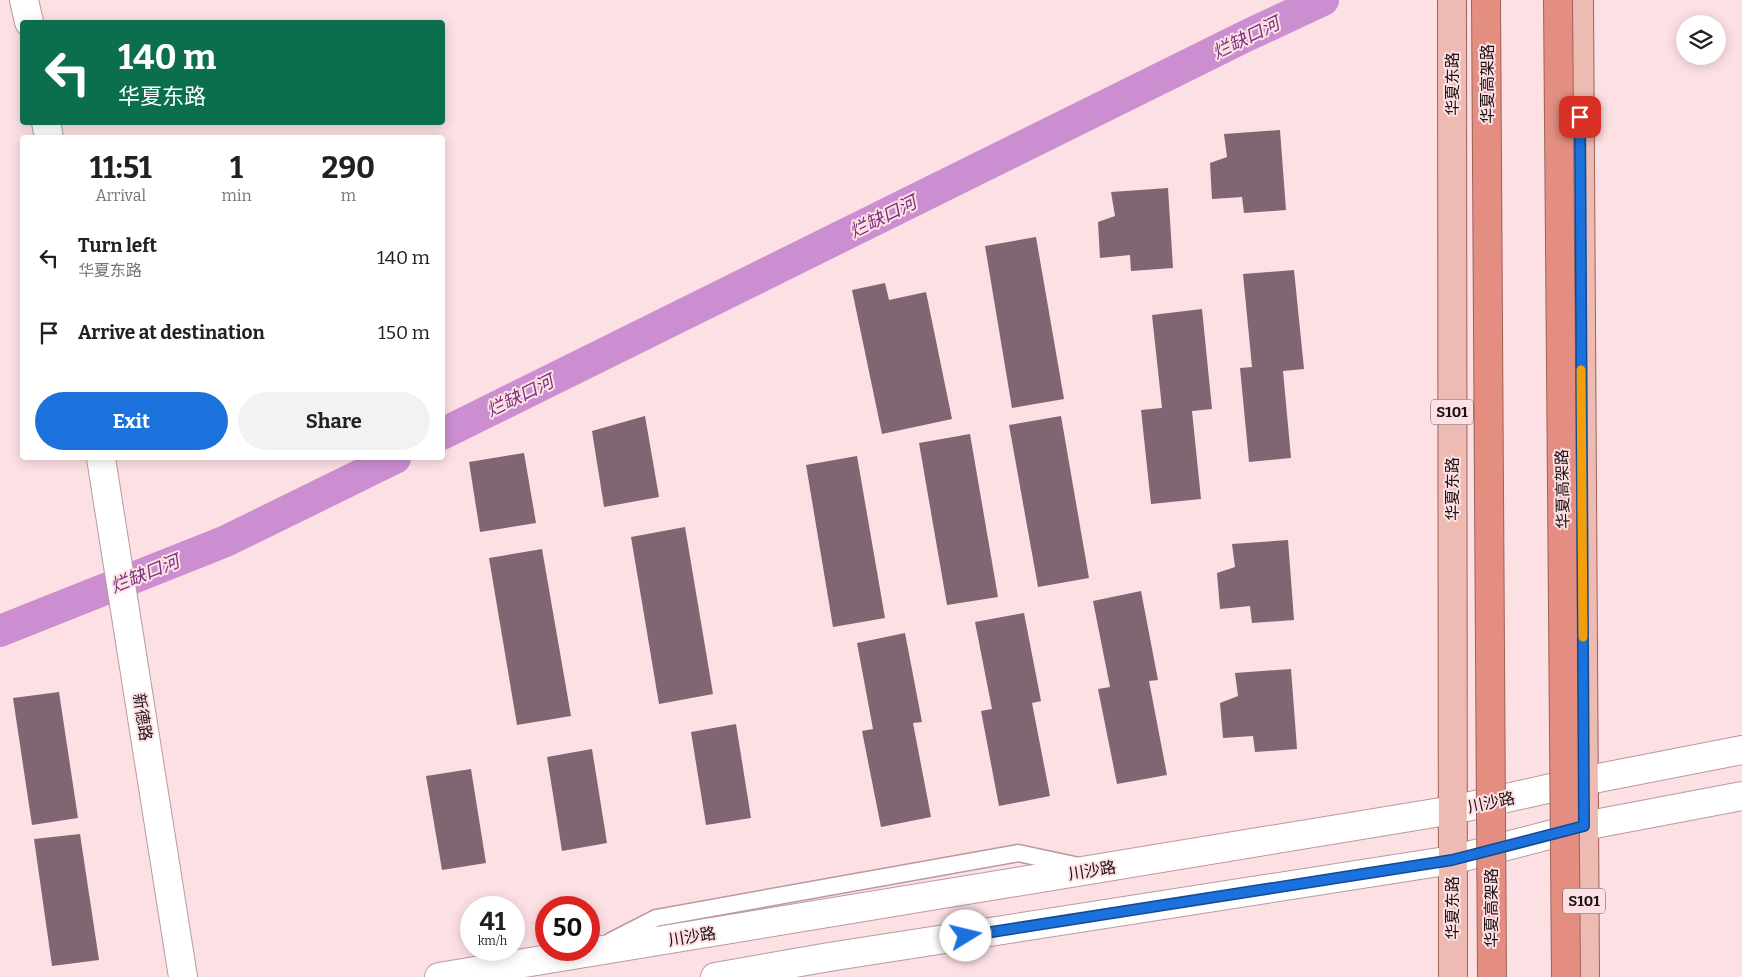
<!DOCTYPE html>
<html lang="en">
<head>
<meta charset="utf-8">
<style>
  :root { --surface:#fff; --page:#f2f2f2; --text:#202124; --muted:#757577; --accent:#1b72dc }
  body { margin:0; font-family:Bitter,"Noto Sans SC",serif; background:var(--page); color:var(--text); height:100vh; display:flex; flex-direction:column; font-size:19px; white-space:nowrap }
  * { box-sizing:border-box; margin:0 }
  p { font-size:16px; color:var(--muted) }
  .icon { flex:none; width:28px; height:28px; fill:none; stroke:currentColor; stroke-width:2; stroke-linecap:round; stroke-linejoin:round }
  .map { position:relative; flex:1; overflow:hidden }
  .drawer { position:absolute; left:20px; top:135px; width:425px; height:325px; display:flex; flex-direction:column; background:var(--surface); border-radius:5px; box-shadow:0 2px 12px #0003 }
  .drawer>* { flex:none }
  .banner { position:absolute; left:20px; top:20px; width:425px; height:105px; border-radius:5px; box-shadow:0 2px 12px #0003; background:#0b6e4f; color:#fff; overflow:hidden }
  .controls { position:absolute; left:1676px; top:15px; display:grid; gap:10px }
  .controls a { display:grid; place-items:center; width:50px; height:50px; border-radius:50%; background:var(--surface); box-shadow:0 2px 12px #0003; font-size:25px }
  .speed { position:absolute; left:460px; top:896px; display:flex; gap:10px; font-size:25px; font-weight:700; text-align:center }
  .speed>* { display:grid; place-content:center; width:65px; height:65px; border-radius:50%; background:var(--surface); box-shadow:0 2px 12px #0003; line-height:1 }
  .speed small { font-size:12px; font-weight:400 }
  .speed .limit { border:8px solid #d22; background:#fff; color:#111 }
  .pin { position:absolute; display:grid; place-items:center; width:42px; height:42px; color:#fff; margin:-21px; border-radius:10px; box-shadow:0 2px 8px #0006 }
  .me { position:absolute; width:55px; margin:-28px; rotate:81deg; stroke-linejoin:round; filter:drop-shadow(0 0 4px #0008) }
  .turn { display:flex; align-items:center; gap:18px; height:105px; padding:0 15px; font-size:22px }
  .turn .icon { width:65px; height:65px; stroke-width:2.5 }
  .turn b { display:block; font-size:35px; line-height:42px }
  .eta { display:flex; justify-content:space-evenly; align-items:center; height:85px; text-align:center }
  .eta b { font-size:30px; font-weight:700; line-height:35px }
  .primary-button { display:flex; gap:10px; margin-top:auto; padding:10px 15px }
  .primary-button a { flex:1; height:58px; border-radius:30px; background:var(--accent); color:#fff; font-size:20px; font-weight:700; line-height:58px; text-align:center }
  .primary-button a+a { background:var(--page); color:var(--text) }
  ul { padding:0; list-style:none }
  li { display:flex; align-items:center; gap:15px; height:75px; padding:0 15px }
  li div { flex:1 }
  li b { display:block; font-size:19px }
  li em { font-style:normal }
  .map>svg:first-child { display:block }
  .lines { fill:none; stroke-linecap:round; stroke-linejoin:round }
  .canal { stroke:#cb8fd1; stroke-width:32 }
  .building { fill:#806573 }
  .lane-casing { stroke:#ba999e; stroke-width:19 }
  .street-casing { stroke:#ba999e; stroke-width:30 }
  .secondary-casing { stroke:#ba999e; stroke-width:30 }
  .primary-casing { stroke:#9d625a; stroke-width:30 }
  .lane { stroke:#fff; stroke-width:16 }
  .street { stroke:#fff; stroke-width:28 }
  .secondary { stroke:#fff; stroke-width:28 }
  .primary { stroke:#eebbb3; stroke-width:28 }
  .highway-bridge-casing { stroke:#9d625a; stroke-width:30; stroke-linecap:butt }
  .highway-bridge { stroke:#e38e80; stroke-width:28 }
  .route-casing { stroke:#124a8f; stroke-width:12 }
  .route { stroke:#1b72dc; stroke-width:9 }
  .slow { stroke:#f59e0b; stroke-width:9 }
  .labels { text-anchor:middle; stroke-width:4; stroke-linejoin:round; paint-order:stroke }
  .shield { fill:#fde0e4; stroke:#604e51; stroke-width:1 }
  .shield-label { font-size:15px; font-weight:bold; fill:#1c1012 }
  .street-label { font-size:16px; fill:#1c1012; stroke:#fde0e4 }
  .water-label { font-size:18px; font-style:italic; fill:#793281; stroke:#fde0e4 }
</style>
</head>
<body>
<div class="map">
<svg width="1742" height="977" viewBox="0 0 1742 977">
  <rect width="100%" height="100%" fill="#fde0e4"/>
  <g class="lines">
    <path class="canal" d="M442,434L1248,35L1323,0
      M0,631L226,541L395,458"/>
  </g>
  <path class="building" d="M1280,130L1286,210L1244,213L1242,197L1212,199L1210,163L1227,157L1224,134Z
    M1168,188L1173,268L1131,271L1130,255L1100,258L1098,222L1115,216L1111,192Z
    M1036,237L1064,399L1012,408L985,246Z
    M1294,270L1304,369L1283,371L1291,458L1249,462L1240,368L1252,367L1243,274Z
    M885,283L889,300L926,292L952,419L882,434L852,290Z
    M1202,309L1212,409L1192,411L1201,499L1151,504L1141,410L1162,408L1152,315Z
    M645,416L659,497L604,507L592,431Z
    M1061,416L1089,578L1038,587L1009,425Z
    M970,434L998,597L947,605L919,443Z
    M524,453L536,523L480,532L469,462Z
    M857,456L885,618L833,627L806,465Z
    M685,527L713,694L659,704L631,537Z
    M1288,540L1294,620L1252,623L1250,606L1220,609L1217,573L1235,567L1232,544Z
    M542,549L571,716L517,725L489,558Z
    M1141,591L1158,680L1149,681L1167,775L1117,784L1098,689L1110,687L1093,601Z
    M1024,613L1041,701L1032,703L1050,796L999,806L981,711L992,709L975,622Z
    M905,633L922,722L913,723L931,817L881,827L862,731L873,729L857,643Z
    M1291,669L1297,749L1255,752L1253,736L1223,738L1220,703L1238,696L1235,673Z
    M59,692L78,818L32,825L13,698Z
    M736,724L751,818L706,825L691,732Z
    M592,749L607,843L562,851L547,757Z
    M471,769L486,863L442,870L426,776Z
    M80,834L99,960L52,966L34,839Z"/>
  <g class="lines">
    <defs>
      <path id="lane" d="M611,941L656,918L1018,853L1079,866"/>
      <path id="street" d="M24,0L29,22
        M46,122L49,138
        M101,458L183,977"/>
      <path id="secondary" d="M439,977L1453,810L1583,781L1742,750
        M715,977L829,957L1452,860L1584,826L1742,796"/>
      <path id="primary" d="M1452,0L1453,977
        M1579,0L1585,977"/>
    </defs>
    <use href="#lane" class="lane-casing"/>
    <use href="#street" class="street-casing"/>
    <use href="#secondary" class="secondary-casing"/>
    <use href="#primary" class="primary-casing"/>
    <use href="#lane" class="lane"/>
    <use href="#street" class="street"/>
    <use href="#secondary" class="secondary"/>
    <use href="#primary" class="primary"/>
    <defs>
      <path id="highway-bridge" d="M1486,0L1492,977
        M1558,0L1566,977"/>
    </defs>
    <use href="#highway-bridge" class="highway-bridge-casing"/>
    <use href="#highway-bridge" class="highway-bridge"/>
  </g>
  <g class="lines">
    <defs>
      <path id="route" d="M966,936L1452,860L1584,826L1580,117"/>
    </defs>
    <use href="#route" class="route-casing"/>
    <use href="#route" class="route"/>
    <path class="slow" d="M1581,370L1583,637"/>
  </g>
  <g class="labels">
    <g class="shield">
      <rect x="1431" y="399.5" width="42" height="25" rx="4"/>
      <rect x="1563" y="888.5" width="42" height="25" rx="4"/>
    </g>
    <g class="shield-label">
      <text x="1452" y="417">S101</text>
      <text x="1584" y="906">S101</text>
    </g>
    <g class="street-label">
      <text transform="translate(1452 84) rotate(-90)" y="6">华夏东路</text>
      <text transform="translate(1487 84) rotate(-90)" y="6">华夏高架路</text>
      <text transform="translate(1452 489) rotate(-90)" y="6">华夏东路</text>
      <text transform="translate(1562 489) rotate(-91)" y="6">华夏高架路</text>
      <text transform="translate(143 717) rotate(81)" y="6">新德路</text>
      <text transform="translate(1491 802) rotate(-12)" y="6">川沙路</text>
      <text transform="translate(1092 870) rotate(-9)" y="6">川沙路</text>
      <text transform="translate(1452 908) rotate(-90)" y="6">华夏东路</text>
      <text transform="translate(1491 908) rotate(-90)" y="6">华夏高架路</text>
      <text transform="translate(692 936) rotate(-9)" y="6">川沙路</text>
    </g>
    <g class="water-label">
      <text transform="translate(1246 38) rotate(-26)" y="6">烂缺口河</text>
      <text transform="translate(883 217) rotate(-26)" y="6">烂缺口河</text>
      <text transform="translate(520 396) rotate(-26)" y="6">烂缺口河</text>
      <text transform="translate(145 574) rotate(-22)" y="6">烂缺口河</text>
    </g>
  </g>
</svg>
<div class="controls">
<a><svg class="icon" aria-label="layers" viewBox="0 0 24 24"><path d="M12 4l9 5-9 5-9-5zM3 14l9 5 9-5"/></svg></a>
</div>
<div class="speed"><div>41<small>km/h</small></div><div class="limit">50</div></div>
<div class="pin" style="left:1580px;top:117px;background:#d93025"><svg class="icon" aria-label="arrive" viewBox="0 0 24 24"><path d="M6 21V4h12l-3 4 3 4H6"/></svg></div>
<svg class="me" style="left:966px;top:936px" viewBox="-20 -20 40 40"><circle r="19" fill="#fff"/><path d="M0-13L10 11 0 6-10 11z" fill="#1b72dc"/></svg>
<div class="banner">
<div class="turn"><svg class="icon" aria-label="left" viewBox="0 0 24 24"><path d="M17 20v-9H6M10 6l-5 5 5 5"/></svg><div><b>140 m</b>华夏东路</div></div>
</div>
<section class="drawer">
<div class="eta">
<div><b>11:51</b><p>Arrival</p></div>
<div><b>1</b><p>min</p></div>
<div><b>290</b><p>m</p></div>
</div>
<ul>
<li><svg class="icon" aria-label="left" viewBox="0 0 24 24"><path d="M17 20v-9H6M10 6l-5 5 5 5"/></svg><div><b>Turn left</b><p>华夏东路</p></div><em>140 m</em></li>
<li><svg class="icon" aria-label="arrive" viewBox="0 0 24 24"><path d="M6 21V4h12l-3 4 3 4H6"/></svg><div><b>Arrive at destination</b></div><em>150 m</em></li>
</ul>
<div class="primary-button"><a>Exit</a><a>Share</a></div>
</section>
</div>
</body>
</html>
